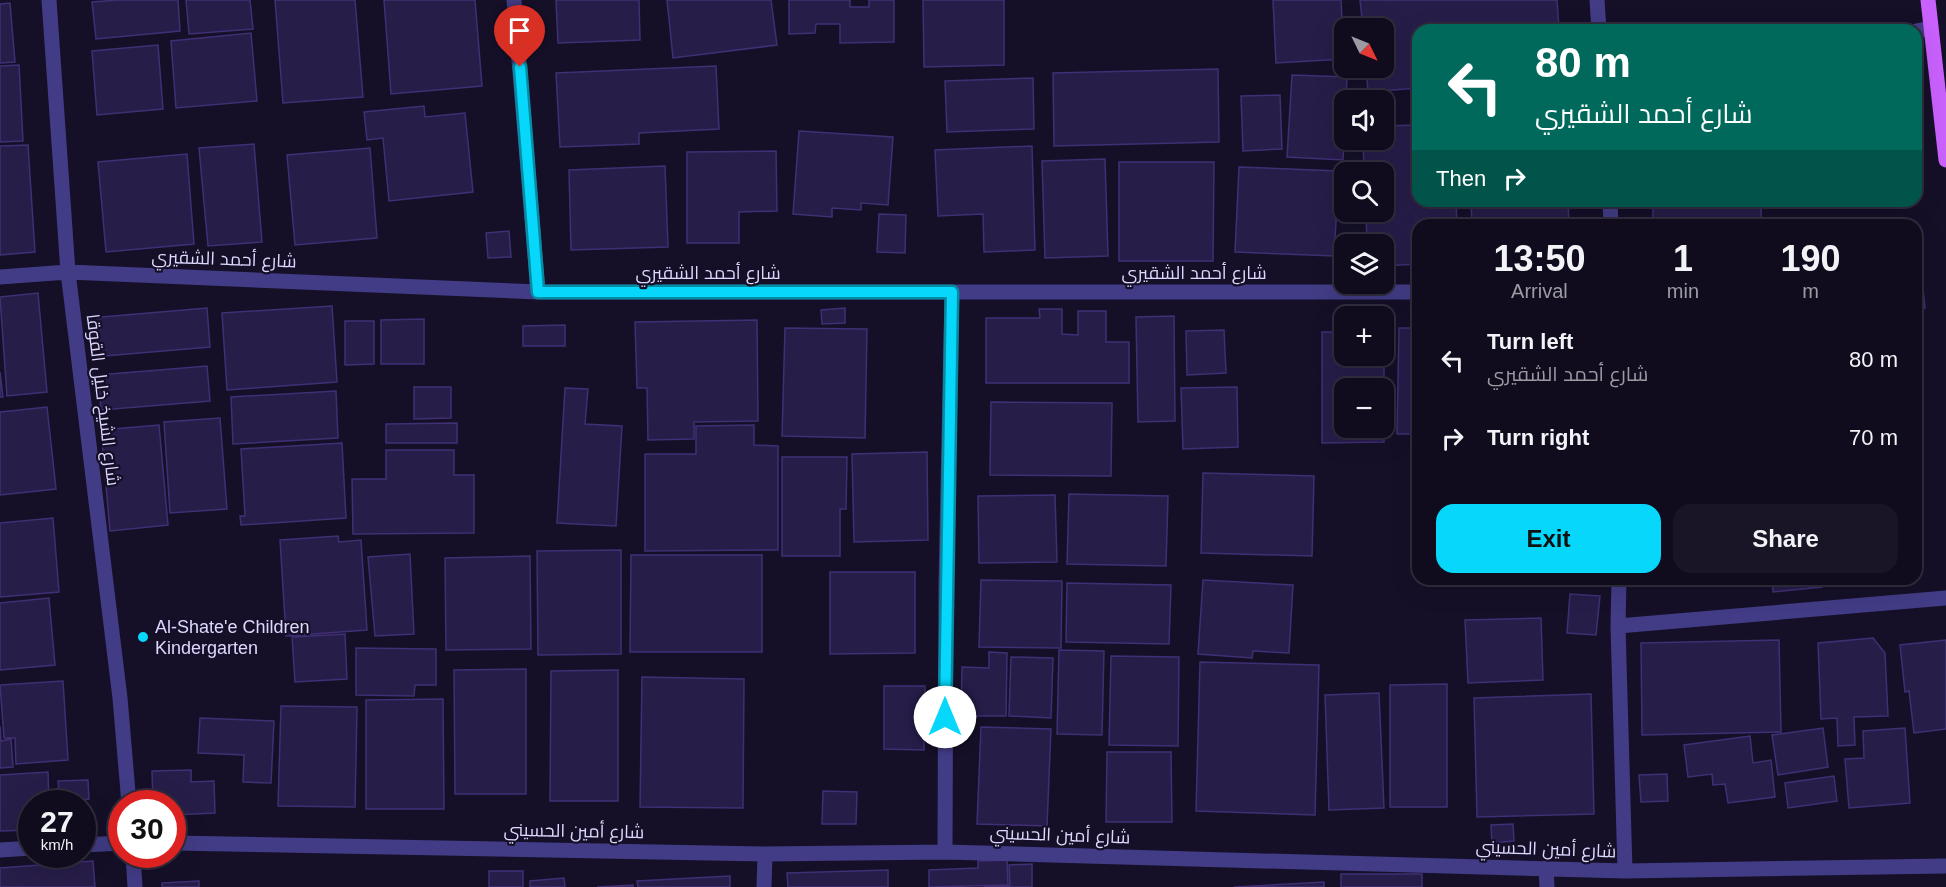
<!DOCTYPE html>
<html lang="en">
<head>
<meta charset="utf-8">
<style>
  :root { --surface:#100c1e; --page:#191527; --text:#f1f3f6; --muted:#9c9ba4; --line:#302c3c; --accent:#07d8fb }
  body { margin:0; font-family:Arial,Cairo,sans-serif; background:var(--page); color:var(--text); height:100vh; display:flex; flex-direction:column; font-size:22px; white-space:nowrap }
  * { box-sizing:border-box; margin:0 }
  p { font-size:20px; color:var(--muted) }
  .icon { flex:none; width:33px; height:33px; fill:none; stroke:currentColor; stroke-width:2; stroke-linecap:round; stroke-linejoin:round }
  .map { position:relative; flex:1; overflow:hidden }
  .sheet { position:absolute; left:1412px; top:219px; width:510px; height:366px; display:flex; flex-direction:column; background:var(--surface); border-radius:18px; box-shadow:0 6px 24px #0002,0 0 0 2px var(--line) }
  .sheet>* { flex:none }
  .top-card { position:absolute; left:1412px; top:24px; width:510px; height:183px; border-radius:18px; box-shadow:0 6px 24px #0002,0 0 0 2px var(--line); background:#00695c; color:#fff; overflow:hidden }
  .needle { width:39px; rotate:133deg }
  .controls { position:absolute; left:1334px; top:18px; display:grid; gap:12px }
  .controls a { display:grid; place-items:center; width:60px; height:60px; border-radius:12px; background:var(--surface); box-shadow:0 6px 24px #0002,0 0 0 2px var(--line); font-size:30px }
  .speed { position:absolute; left:18px; top:790px; display:flex; gap:12px; font-size:30px; font-weight:700; text-align:center }
  .speed>* { display:grid; place-content:center; width:78px; height:78px; border-radius:50%; background:var(--surface); box-shadow:0 6px 24px #0002,0 0 0 2px var(--line); line-height:1 }
  .speed small { font-size:15px; font-weight:400 }
  .speed .limit { border:9px solid #d22; background:#fff; color:#111 }
  .pin { position:absolute; display:grid; place-items:center; width:51px; height:51px; color:#fff; margin:-62px -26px; border-radius:50% 50% 50% 0; rotate:-45deg; box-shadow:0 0 6px #0007 }
  .pin .icon { rotate:45deg }
  .me { position:absolute; width:66px; margin:-33px; rotate:0deg; stroke-linejoin:round; filter:drop-shadow(0 0 4px #0008) }
  .turn { display:flex; align-items:center; gap:21px; height:126px; padding:0 24px; font-size:27px }
  .turn .icon { width:78px; height:78px; stroke-width:2.5 }
  .turn b { display:block; font-size:42px; line-height:51px }
  .then { display:flex; align-items:center; height:57px; padding:0 24px; background:#0003; gap:12px; font-size:22px }
  .eta { display:flex; justify-content:space-evenly; align-items:center; height:102px; text-align:center }
  .eta b { font-size:36px; font-weight:800; line-height:42px }
  .action { display:flex; gap:12px; margin-top:auto; padding:12px 24px }
  .action a { flex:1; height:69px; border-radius:18px; background:var(--accent); color:#111; font-size:24px; font-weight:800; line-height:69px; text-align:center }
  .action a+a { background:var(--page); color:var(--text) }
  ul { padding:0; list-style:none }
  li { display:flex; align-items:center; gap:18px; height:78px; padding:0 24px }
  li div { flex:1 }
  li b { display:block; font-size:22px }
  li em { font-style:normal }
  .map>svg:first-child { display:block }
  .building { fill:#271d49; stroke:#402f74; stroke-width:1.5; fill-rule:evenodd }
  .lines { fill:none; stroke-linecap:round; stroke-linejoin:round }
  .minor { stroke:#423c86; stroke-width:15 }
  .primary { stroke:#c961fd; stroke-width:15 }
  .route-casing { stroke:#058ca3; stroke-width:15 }
  .route { stroke:#07d8fb; stroke-width:10 }
  .poi-dot { fill:#07d8fb; stroke:#151028; stroke-width:2 }
  .labels { text-anchor:middle; stroke-width:4.5; stroke-linejoin:round; paint-order:stroke }
  .street-label { font-size:18px; fill:#ded8fe; stroke:#151028 }
  .poi-label { font-size:18px; fill:#ded8fe; stroke:#151028; text-anchor:start }
</style>
</head>
<body>
<div class="map">
<svg width="1946" height="887" viewBox="0 0 1946 887">
  <rect width="100%" height="100%" fill="#151028"/>
  <path class="building" d="M117,0H178L180,31L96,39L92,2Z
    M186,0H250L253,29L189,34Z
    M275,0H355L363,97L283,103Z
    M384,0H475L482,86L391,94Z
    M556,0H639L640,40L558,43Z
    M667,0H771L777,45L673,58Z
    M789,0H850V7H869V0H894V42L840,43V24H816L815,33L789,34Z
    M923,0H1004V65L924,67Z
    M1273,0H1341L1344,59L1276,63Z
    M1360,0H1557L1559,30H1418V88L1368,92L1366,68H1383V28H1363Z
    M10,3L15,62L0,63V4Z
    M251,33L257,101L176,108L171,41Z
    M158,45L163,109L97,115L92,51Z
    M19,65L23,141L0,142V66Z
    M716,66L719,129L639,133V144L560,147L556,73Z
    M1218,69L1219,142L1054,146L1053,73Z
    M1292,75L1347,77L1343,160L1287,157Z
    M1033,78L1034,129L947,132L945,81Z
    M1280,95L1282,149L1243,151L1241,96Z
    M424,106L425,117L465,113L473,192L389,201L383,138L367,140L364,112Z
    M1418,125V201H1456L1457,225H1418V264L1383,266V244H1367L1366,212H1383V172H1364L1363,140H1383V126Z
    M799,131L893,137L888,205L861,203V210L832,208V217L793,214Z
    M254,144L262,242L208,246L199,148Z
    M28,145L35,252L0,255V146Z
    M1032,146L1035,250L984,252L983,214L938,216L935,150Z
    M370,148L377,238L295,245L287,155Z
    M776,151L777,211L739,212V243H687V152Z
    M187,154L194,244L106,252L98,162Z
    M1105,159L1108,256L1045,258L1042,161Z
    M1119,162H1214L1213,261H1119Z
    M665,166L668,247L571,250L569,170Z
    M1239,167L1339,171L1334,256L1235,252Z
    M1471,201H1568L1569,225H1472Z
    M1653,201H1761V225H1653Z
    M879,214L906,215L905,253L877,252Z
    M509,231L511,257L488,258L486,233Z
    M1921,267L1925,308L1916,309V268Z
    M38,293L47,392L7,396L0,297Z
    M332,306L337,382L227,390L222,313Z
    M207,308L210,347L93,357L90,318Z
    M845,308V323L822,324L821,310Z
    M1039,309H1062V334L1078,335V311H1106V342H1129V383H986V318H1040Z
    M1174,316L1175,421L1138,422L1136,317Z
    M424,319V364H381V320Z
    M757,320L758,421L694,422V439L648,440L647,388H637L635,322Z
    M345,321H374V364L345,365Z
    M565,325V346H523V326Z
    M785,328L867,329L865,438L782,436Z
    M1399,328H1418V434H1397Z
    M1224,330L1226,373L1187,375L1186,331Z
    M1322,332H1344V356H1383L1384,332V442L1322,443ZM1344,388H1383V428H1344Z
    M207,366L210,401L101,410L98,375Z
    M0,372L3,397H0Z
    M414,387H451V418L414,419Z
    M1237,387L1238,447L1183,449L1181,388Z
    M565,388L588,389L585,424L622,426L616,526L557,523Z
    M336,391L338,438L233,444L231,397Z
    M991,402L1112,403L1111,476L990,475Z
    M47,407L56,489L0,495V412Z
    M220,418L227,509L170,513L164,422Z
    M457,423V443H386V424Z
    M159,425L168,525L110,531L101,430Z
    M754,425V445L778,446V550L645,551V454H696V426Z
    M342,443L346,518L241,525L240,516H245L241,449Z
    M386,450H454V475H474V533L353,534L352,479H386Z
    M927,452L928,540L854,542L852,454Z
    M782,457H847L846,509H840V556H782Z
    M1203,473L1314,476L1312,556L1201,553Z
    M1069,494L1168,496L1166,566L1067,564Z
    M1055,495L1057,562L979,563L978,496Z
    M53,518L59,592L0,597V523Z
    M338,536L339,542L361,540L367,630L286,636L280,540Z
    M621,550V654L538,655L537,551Z
    M410,554L414,634L375,636L368,557Z
    M631,555H762V652H630Z
    M530,556L531,649L446,650L445,558Z
    M830,572H915V653L830,654Z
    M1772,579H1822V587L1773,592Z
    M981,580L1062,581L1061,648L979,647Z
    M1203,580L1293,585L1289,653L1253,651L1252,658L1198,654Z
    M1067,583L1171,585L1169,644L1066,642Z
    M1570,594L1600,596L1596,635L1567,633Z
    M49,598L55,665L0,670V603Z
    M1541,618L1543,680L1468,683L1465,620Z
    M345,634L347,679L295,682L292,637Z
    M1873,638L1885,653L1888,716L1854,717L1855,745L1838,746L1837,718L1821,719L1818,643Z
    M1779,640L1781,732L1642,735L1641,643Z
    M1946,640V729L1914,733L1909,691L1905,692L1900,645Z
    M356,648L436,649V685H415L414,696L356,695Z
    M1059,650L1104,651L1102,735L1057,734Z
    M989,652L1007,653L1006,716H961L962,667L989,668Z
    M1111,656L1179,657L1178,746L1109,745Z
    M1011,657L1053,658L1051,718L1009,716Z
    M1200,662L1319,665L1315,815L1196,811Z
    M526,669V794H455L454,670Z
    M618,670V801H550L551,671Z
    M642,677L744,679L743,808L640,807Z
    M63,681L68,760L16,764L15,738H4L0,685Z
    M1447,684V807H1390V685Z
    M884,686H925L924,750L884,749Z
    M1379,693L1384,808L1329,810L1325,695Z
    M1591,694L1594,814L1477,817L1474,698Z
    M443,699L444,809H366V700Z
    M281,706L357,707L355,807L278,806Z
    M200,718L274,721L271,783L243,782L244,755L198,753Z
    M0,726L1,741L11,739L13,767L0,768Z
    M981,727L1051,729L1047,826L977,824Z
    M1823,728L1828,767L1778,775L1772,735Z
    M1905,728L1910,803L1849,808L1845,759L1864,758L1863,731Z
    M1750,736L1753,763L1771,760L1775,797L1728,803L1725,784L1713,785L1712,774L1688,777L1684,745Z
    M1107,752H1171L1172,822H1106Z
    M191,770V782L214,781L215,813L172,815V804H153L152,771Z
    M48,772L49,804H32V830L0,831V775Z
    M1667,774L1668,801L1641,802L1639,775Z
    M1834,776L1837,801L1788,808L1785,783Z
    M88,780L89,799L77,800V804H60L58,781Z
    M823,791L857,792L856,824H822Z
    M1513,824L1514,841L1492,843L1491,825Z
    M1007,860L1008,885L929,887V870L978,868V861Z
    M93,861L95,887H0V868Z
    M1032,864V887H984L1010,886L1009,865Z
    M888,870V887H788L787,873Z
    M489,871H523V887H489Z
    M1341,874H1422V887H1341Z
    M730,876V887H638L637,881Z
    M564,878L565,887H530V881Z
    M199,881V887H162V883Z
    M1324,882V887H1234Z
    M633,885V887H597Z"/>
  <g class="lines">
    <path class="minor" d="M49,0L68,272L120,698L129,804
      M514,0L538,292
      M1597,0L1599,30
      M1916,31L1931,28
      M1610,201L1611,225
      M0,277L68,272L538,292H1418
      M1619,579L1618,626L1625,871
      M1618,626L1946,598
      M172,843L765,854L945,852L1625,871L1946,866
      M82,845L122,843
      M0,850L32,848
      M945,852L946,583L952,292
      M133,855L135,887
      M1546,868L1547,887
      M764,887L765,854"/>
    <path class="primary" d="M1928,0L1946,160"/>
  </g>
  <g class="lines">
    <defs>
      <path id="route" d="M520,67L538,292H952L945,717"/>
    </defs>
    <use href="#route" class="route-casing"/>
    <use href="#route" class="route"/>
  </g>
  <circle class="poi-dot" cx="143" cy="637" r="6"/>
  <g class="labels">
    <g class="street-label">
      <text transform="translate(224 259) rotate(2)" y="6">شارع أحمد الشقيري</text>
      <text x="708" y="279">شارع أحمد الشقيري</text>
      <text x="1194" y="279">شارع أحمد الشقيري</text>
      <text transform="translate(103 400) rotate(83)" y="6">شارع الشيخ خليل القوقا</text>
      <text transform="translate(574 831) rotate(1)" y="6">شارع أمين الحسيني</text>
      <text transform="translate(1060 835) rotate(2)" y="6">شارع أمين الحسيني</text>
      <text transform="translate(1546 849) rotate(2)" y="6">شارع أمين الحسيني</text>
    </g>
    <g class="poi-label">
      <text x="155" y="633">Al-Shate'e Children<tspan x="155" dy="21">Kindergarten</tspan></text>
    </g>
  </g>
</svg>
<div class="controls">
<a><svg class="needle" viewBox="-14 -14 28 28"><path d="M0-13l5 13h-10z" fill="#e53935"/><path d="M0 13l5-13h-10z" fill="#9c9ba4"/></svg></a>
<a><svg class="icon" aria-label="sound" viewBox="0 0 24 24"><path d="M4 9h4l5-4v14l-5-4H4zM17 9q2 3 0 6"/></svg></a>
<a><svg class="icon" aria-label="search" viewBox="0 0 24 24"><circle cx="10" cy="10" r="6"/><path d="M15 15l6 6"/></svg></a>
<a><svg class="icon" aria-label="layers" viewBox="0 0 24 24"><path d="M12 4l9 5-9 5-9-5zM3 14l9 5 9-5"/></svg></a>
<a>+</a>
<a>−</a>
</div>
<div class="speed"><div>27<small>km/h</small></div><div class="limit">30</div></div>
<div class="pin" style="left:520px;top:67px;background:#d93025"><svg class="icon" aria-label="arrive" viewBox="0 0 24 24"><path d="M6 21V4h12l-3 4 3 4H6"/></svg></div>
<svg class="me" style="left:945px;top:717px" viewBox="-20 -20 40 40"><circle r="19" fill="#fff"/><path d="M0-13L10 11 0 6-10 11z" fill="#07d8fb"/></svg>
<div class="top-card">
<div class="turn"><svg class="icon" aria-label="left" viewBox="0 0 24 24"><path d="M17 20v-9H6M10 6l-5 5 5 5"/></svg><div><b>80 m</b>شارع أحمد الشقيري</div></div>
<div class="then">Then<svg class="icon" aria-label="right" viewBox="0 0 24 24"><path d="M7 20v-9h11M14 6l5 5-5 5"/></svg></div>
</div>
<section class="sheet">
<div class="eta">
<div><b>13:50</b><p>Arrival</p></div>
<div><b>1</b><p>min</p></div>
<div><b>190</b><p>m</p></div>
</div>
<ul>
<li><svg class="icon" aria-label="left" viewBox="0 0 24 24"><path d="M17 20v-9H6M10 6l-5 5 5 5"/></svg><div><b>Turn left</b><p>شارع أحمد الشقيري</p></div><em>80 m</em></li>
<li><svg class="icon" aria-label="right" viewBox="0 0 24 24"><path d="M7 20v-9h11M14 6l5 5-5 5"/></svg><div><b>Turn right</b></div><em>70 m</em></li>
</ul>
<div class="action"><a>Exit</a><a>Share</a></div>
</section>
</div>
</body>
</html>
